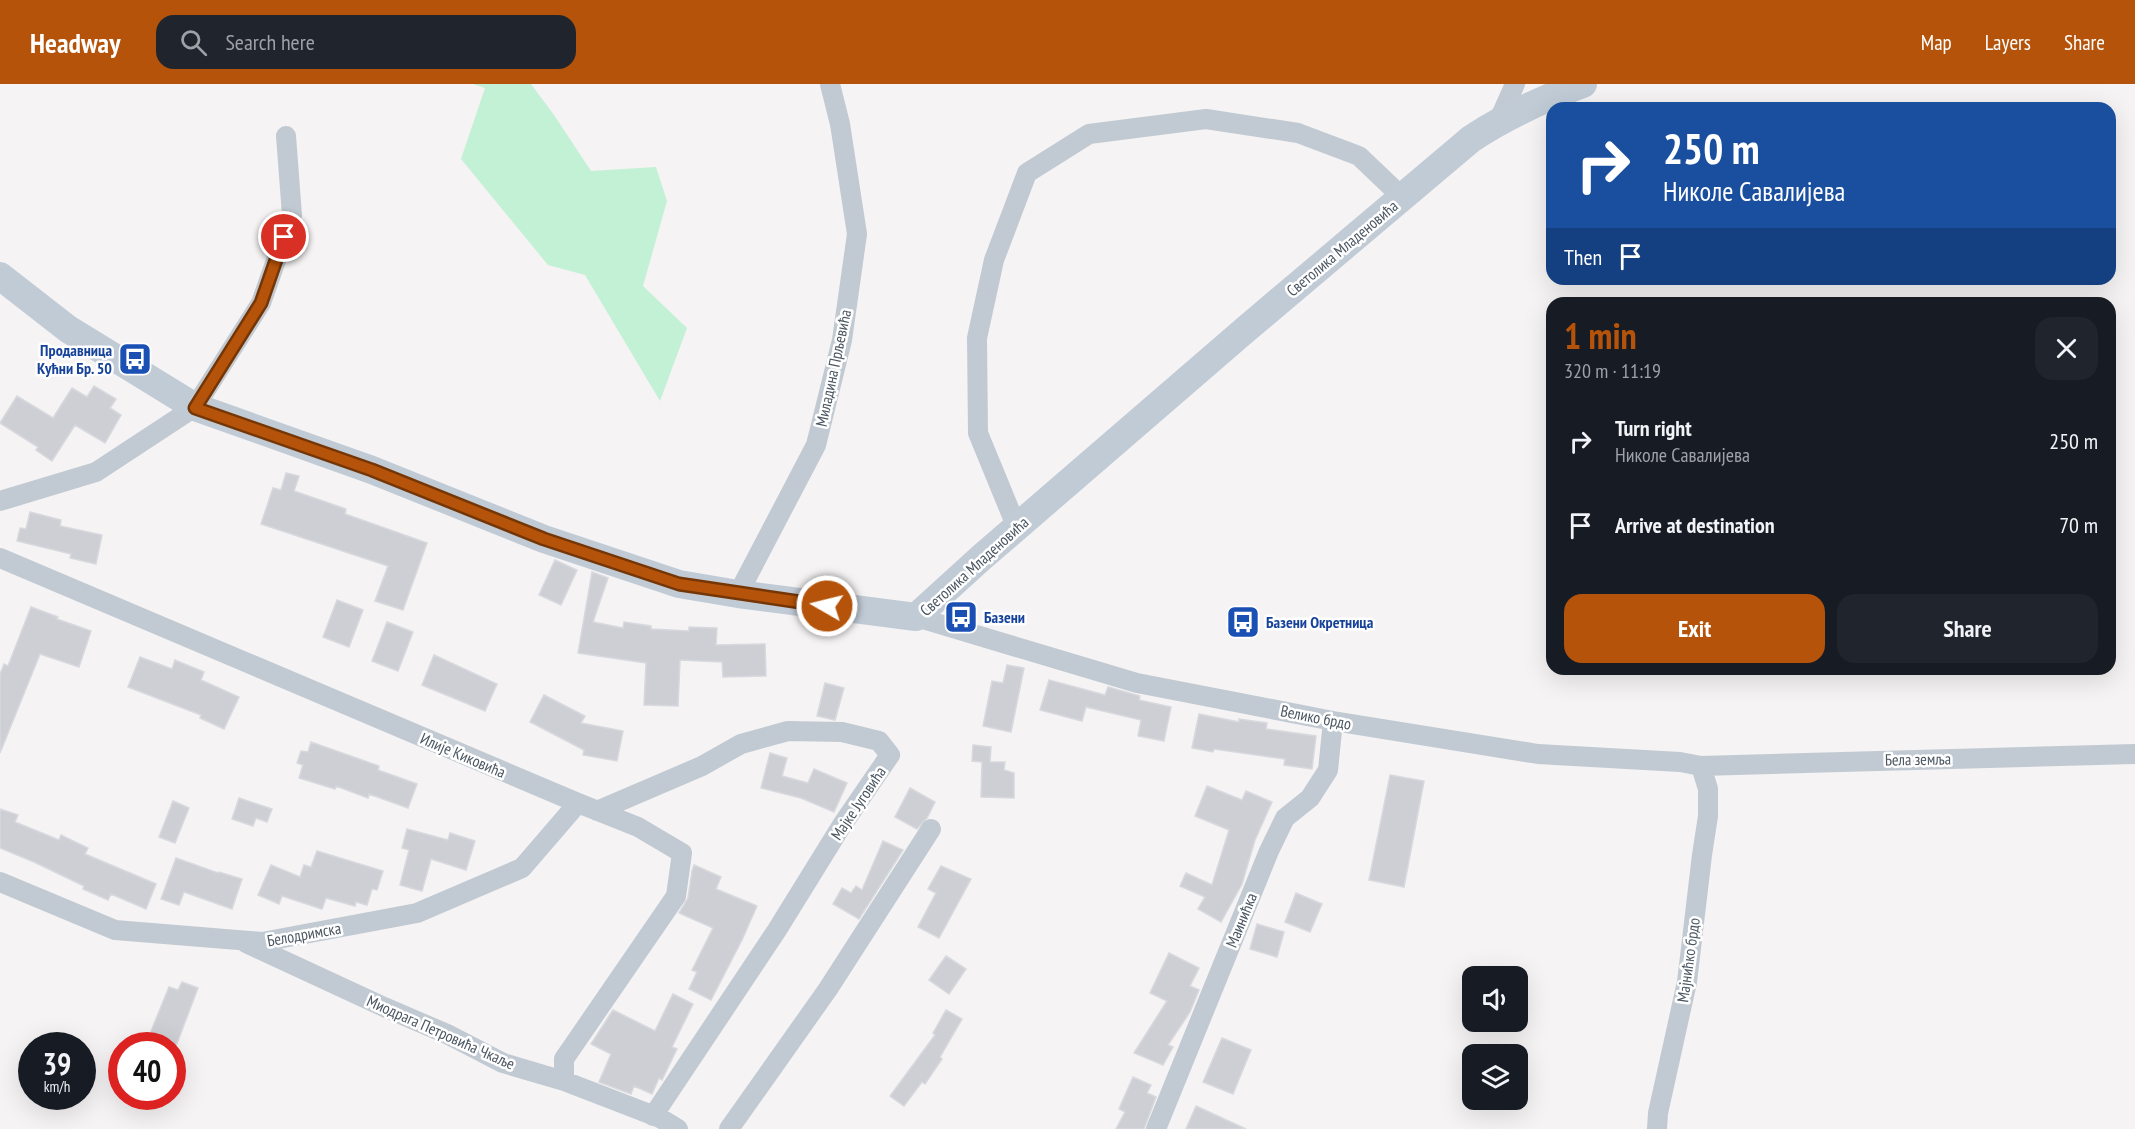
<!DOCTYPE html>
<html lang="en">
<head>
<meta charset="utf-8">
<style>
  :root { --surface:#171b24; --page:#20242c; --text:#f1f3f6; --muted:#9ea1a6; --accent:#b45309 }
  body { margin:0; font-family:"PT Sans Narrow",sans-serif; background:var(--page); color:var(--text); height:100vh; display:flex; flex-direction:column; font-size:22px; white-space:nowrap }
  * { box-sizing:border-box; margin:0 }
  p { font-size:20px; color:var(--muted) }
  .icon { flex:none; width:33px; height:33px; fill:none; stroke:currentColor; stroke-width:2; stroke-linecap:round; stroke-linejoin:round }
  .map { position:relative; flex:1; overflow:hidden }
  .side { position:absolute; left:1546px; top:213px; width:570px; height:378px; display:flex; flex-direction:column; background:var(--surface); border-radius:18px; box-shadow:0 6px 24px #0002 }
  .side>* { flex:none }
  .banner { position:absolute; left:1546px; top:18px; width:570px; height:183px; border-radius:18px; box-shadow:0 6px 24px #0002; background:#1a4fa0; color:#fff; overflow:hidden }
  .fabs { position:absolute; left:1462px; top:882px; display:grid; gap:12px }
  .fabs a { display:grid; place-items:center; width:66px; height:66px; border-radius:12px; background:var(--surface); box-shadow:0 6px 24px #0002; font-size:30px }
  .speed { position:absolute; left:18px; top:948px; display:flex; gap:12px; font-size:30px; font-weight:700; text-align:center }
  .speed>* { display:grid; place-content:center; width:78px; height:78px; border-radius:50%; background:var(--surface); box-shadow:0 6px 24px #0002; line-height:1 }
  .speed small { font-size:15px; font-weight:400 }
  .speed .limit { border:9px solid #d22; background:#fff; color:#111 }
  .pin { position:absolute; display:grid; place-items:center; width:51px; height:51px; color:#fff; margin:-26px; border:3px solid #fff; border-radius:50%; box-shadow:0 2px 6px #0007 }
  .me { position:absolute; width:66px; margin:-33px; rotate:278deg; stroke-linejoin:round; filter:drop-shadow(0 0 4px #0008) }
  .turn { display:flex; align-items:center; gap:21px; height:126px; padding:0 18px; font-size:27px }
  .turn .icon { width:78px; height:78px; stroke-width:2.5 }
  .turn b { display:block; font-size:42px; line-height:51px }
  .then { display:flex; align-items:center; height:57px; padding:0 18px; background:#0003; gap:12px; font-size:22px }
  .round { display:grid; place-items:center; flex:none; width:63px; height:63px; border-radius:18px; background:var(--page) }
  .overview { display:flex; align-items:center; justify-content:space-between; height:102px; padding:0 18px }
  h1 { font-size:36px; font-weight:600; line-height:45px; color:var(--accent) }
  .action { display:flex; gap:12px; margin-top:auto; padding:12px 18px }
  .action a { flex:1; height:69px; border-radius:18px; background:var(--accent); color:#fff; font-size:24px; font-weight:600; line-height:69px; text-align:center }
  .action a+a { background:var(--page); color:var(--text) }
  ul { padding:0; list-style:none }
  li { display:flex; align-items:center; gap:18px; height:84px; padding:0 18px }
  li div { flex:1 }
  li b { display:block; font-size:22px }
  li em { font-style:normal }
  header { display:flex; align-items:center; gap:36px; box-sizing:border-box; height:84px; padding:0 30px; background:var(--accent); color:#fff }
  header strong { font-size:28px }
  nav { display:flex; gap:33px; margin-inline-start:auto; font-size:21px }
  .search { width:420px; height:54px; background:var(--page); display:flex; align-items:center; gap:15px; box-sizing:border-box; padding:0 21px; border-radius:18px; color:var(--muted); font-size:22px }
  .map>svg:first-child { display:block }
  .green { fill:#c3f1d5 }
  .building { fill:#cdcfd5; stroke:#d7d9de; stroke-width:1.5 }
  .lines { fill:none; stroke-linecap:round; stroke-linejoin:round }
  .street { stroke:#c1cad2; stroke-width:20 }
  .secondary { stroke:#c1cbd6; stroke-width:28 }
  .route-casing { stroke:#753606; stroke-width:15 }
  .route { stroke:#b45309; stroke-width:10 }
  .labels { text-anchor:middle; stroke-width:5; stroke-linejoin:round; paint-order:stroke }
  .street-label { font-size:16px; fill:#4a5661; stroke:#fff }
  .transit-label { font-size:16px; font-weight:bold; fill:#164399; stroke:#fff; text-anchor:start }
</style>
</head>
<body>
<header>
<strong>Headway</strong>
<div class="search"><svg class="icon" aria-label="search" viewBox="0 0 24 24"><circle cx="10" cy="10" r="6"/><path d="M15 15l6 6"/></svg>Search here</div>
<nav><a>Map</a><a>Layers</a><a>Share</a></nav>
</header>
<div class="map">
<svg width="2135" height="1045" viewBox="0 0 2135 1045">
  <rect width="100%" height="100%" fill="#f5f3f3"/>
  <path class="green" d="M473,0H531L554,31L591,87L656,83L667,117L643,202L687,244L660,317L585,191L548,181L461,75L485,4Z"/>
  <path class="building" d="M94,302L116,315L110,324L121,331L105,359L75,341L52,377L36,366L38,363L0,339L17,312L53,334L72,304L87,313Z
    M286,389L299,392L294,407L346,425L345,430L427,459L403,526L375,517L388,482L261,440L273,404L281,406Z
    M30,428L61,436L60,442L102,451L96,480L70,474L71,470L17,457L20,444L26,445Z
    M555,476L577,486L561,521L539,511Z
    M592,488L608,494L593,538L623,544L624,538L651,542V545L689,547V543L717,544L716,561L765,560L766,592L723,593L722,578L680,576L678,622L644,621L646,579L578,569Z
    M337,516L363,526L349,563L323,553Z
    M31,523L58,533L57,535L91,547L79,583L40,570L0,669V590L4,580L8,582Z
    M387,538L413,548L398,587L372,577Z
    M434,571L497,600L485,627L422,601Z
    M140,573L172,585L175,576L204,588L201,596L239,613L224,645L200,634L201,631L128,603Z
    M1007,581L1024,584L1011,648L983,642L992,597L1003,599Z
    M1049,596L1105,611L1108,603L1140,612L1139,616L1171,623L1164,657L1138,652L1141,636L1086,623L1082,637L1040,626Z
    M825,599L844,604L835,636L817,632Z
    M544,611L585,632L581,639L623,647L617,677L583,671L584,666L530,638Z
    M1199,630L1239,638V635L1267,639L1266,645L1316,652L1312,685L1284,681L1285,675L1214,665L1213,668L1192,664Z
    M311,658L379,682L378,686L417,700L408,724L369,710L368,714L336,702L335,705L299,694L303,681L297,679L301,667L308,668Z
    M973,661L991,663L990,678H1005L1004,686L1014,689V714L981,713L982,678L972,677Z
    M770,669L787,674L782,692L808,699L814,685L847,699L834,728L801,714L761,704Z
    M1390,691L1424,697L1404,803L1369,796Z
    M1207,702L1242,716L1246,707L1272,718L1255,756L1242,800L1221,838L1198,825L1205,813L1180,802L1186,789L1212,801L1229,746L1195,732Z
    M910,704L935,718L927,734L917,745L895,733Z
    M239,714L272,725L267,738L256,734L253,742L232,735Z
    M173,717L189,724L175,759L159,753Z
    M0,725L18,731L15,738L59,756L61,751L88,764L85,770L156,800L146,825L111,810L108,816L83,805L84,802L34,778L0,764Z
    M407,745L448,756L450,749L475,757L466,786L431,775L422,807L400,801L409,766L402,764Z
    M883,757L903,766L859,835L833,820L842,804L851,809L856,802L862,806Z
    M317,767L383,787L377,806L372,805L367,821L356,818L355,822L326,814L322,825L282,812L279,820L258,811L271,781L300,793L304,781L311,783Z
    M176,774L218,789L219,788L242,795L232,825L184,808L179,821L161,815Z
    M694,781L721,793L716,805L757,822L742,856L711,916L689,905L697,888L692,886L713,844L679,829L688,814L692,787Z
    M941,782L971,795L939,854L918,843L936,809L928,805Z
    M1296,809L1322,820L1310,848L1285,838Z
    M1257,840L1284,848L1277,873L1250,865Z
    M1169,869L1199,884L1190,902L1199,906L1190,928L1168,961L1173,963L1163,981L1134,969L1167,917L1150,909Z
    M946,872L966,885L949,910L929,896Z
    M182,898L198,904L176,962H145L169,903L178,906Z
    M673,910L693,920L672,963L677,965L662,996L659,994L652,1010L634,1002L631,1010L599,998L611,970L591,960L613,926L655,947Z
    M946,926L962,935L940,973L942,975L925,1000L922,998L904,1022L890,1012L935,951L933,949Z
    M1222,954L1251,966L1233,1010L1203,998Z
    M1133,993L1151,1001L1147,1009L1156,1013L1144,1045H1116L1125,1028L1119,1025Z
    M1196,1022L1246,1045H1186Z"/>
  <g class="lines">
    <path class="street" d="M1499,36L1515,0
      M0,417L96,388L195,323L261,219L292,131L286,52
      M1017,444L978,349L977,254L994,176L1027,89L1089,50L1206,35L1298,49L1359,72L1402,113
      M0,474L578,719L638,743L682,769L676,812L564,975V997
      M738,510L816,361L842,256L857,150L840,40L830,0
      M916,533L1137,599L1333,637L1538,670L1680,678L1701,682L1708,705V732L1702,771L1687,898L1658,1029L1657,1045
      M1701,682L2135,670
      M597,727L702,682L741,660L788,647L842,648L879,657L890,671L842,741L777,846L653,1032
      M0,798L115,846L262,858L417,829L522,784L578,719
      M246,859L384,923L447,950L503,979L564,997L660,1034L678,1045
      M729,1045L828,905L931,745
      M1156,1045L1269,767L1285,734L1310,714L1328,686L1333,637"/>
    <path class="secondary" d="M0,192L68,245L195,323L372,386L544,455L679,500L738,510L916,533L982,473L1245,246L1471,55C1507,31 1543,15 1583,0"/>
  </g>
  <g class="lines">
    <defs>
      <path id="route" d="M284,153L261,219L195,324L372,386L544,455L679,500L827,522"/>
    </defs>
    <use href="#route" class="route-casing"/>
    <use href="#route" class="route"/>
  </g>
  <defs>
    <symbol id="bus-square" viewBox="-11 -11 22 22"><rect x="-9" y="-9" width="18" height="18" rx="4" fill="#1a4fb4" stroke="#fff"/><path d="M-5-6H5V4H4V6H2V4H-2V6H-4V4H-5ZM-3.5-4V0h7V-4ZM-3.5 1.2v1.5H-2V1.2ZM2 1.2v1.5H3.5V1.2Z" fill="#fff"/></symbol>
  </defs>
  <g fill-rule="evenodd">
    <use href="#bus-square" x="116" y="256" width="38" height="38"/>
    <use href="#bus-square" x="942" y="514" width="38" height="38"/>
    <use href="#bus-square" x="1224" y="519" width="38" height="38"/>
  </g>
  <g class="labels">
    <g class="street-label">
      <text transform="translate(1342 164) rotate(-40)" y="6">Светолика Младеновића</text>
      <text transform="translate(833 284) rotate(-78)" y="6">Миладина Прљевића</text>
      <text transform="translate(974 482) rotate(-42)" y="6">Светолика Младеновића</text>
      <text transform="translate(1316 633) rotate(11)" y="6">Велико брдо</text>
      <text transform="translate(463 671) rotate(23)" y="6">Илије Киковића</text>
      <text transform="translate(1918 675) rotate(-1)" y="6">Бела земља</text>
      <text transform="translate(858 719) rotate(-56)" y="6">Мајке Југовића</text>
      <text transform="translate(1241 836) rotate(-68)" y="6">Маинићка</text>
      <text transform="translate(304 850) rotate(-10)" y="6">Белодримска</text>
      <text transform="translate(1688 876) rotate(-82)" y="6">Мајнићко брдо</text>
      <text transform="translate(441 948) rotate(24)" y="6">Миодрага Петровића Чкаље</text>
    </g>
    <g class="transit-label">
      <text x="112" y="272" text-anchor="end">Продавница<tspan x="112" dy="18">Кућни Бр. 50</tspan></text>
      <text x="984" y="539">Базени</text>
      <text x="1266" y="544">Базени Окретница</text>
    </g>
  </g>
</svg>
<div class="fabs">
<a><svg class="icon" aria-label="sound" viewBox="0 0 24 24"><path d="M4 9h4l5-4v14l-5-4H4zM17 9q2 3 0 6"/></svg></a>
<a><svg class="icon" aria-label="layers" viewBox="0 0 24 24"><path d="M12 4l9 5-9 5-9-5zM3 14l9 5 9-5"/></svg></a>
</div>
<div class="speed"><div>39<small>km/h</small></div><div class="limit">40</div></div>
<div class="pin" style="left:284px;top:153px;background:#d93025"><svg class="icon" aria-label="arrive" viewBox="0 0 24 24"><path d="M6 21V4h12l-3 4 3 4H6"/></svg></div>
<svg class="me" style="left:827px;top:522px" viewBox="-20 -20 40 40"><circle r="17" fill="#b45309" stroke="#fff" stroke-width="3"/><path d="M0-11L8 9 0 5-8 9z" fill="#fff"/></svg>
<div class="banner">
<div class="turn"><svg class="icon" aria-label="right" viewBox="0 0 24 24"><path d="M7 20v-9h11M14 6l5 5-5 5"/></svg><div><b>250 m</b>Николе Савалијева</div></div>
<div class="then">Then<svg class="icon" aria-label="arrive" viewBox="0 0 24 24"><path d="M6 21V4h12l-3 4 3 4H6"/></svg></div>
</div>
<section class="side">
<div class="overview"><div><h1>1 min</h1><p>320 m · 11:19</p></div><a class="round"><svg class="icon" aria-label="close" viewBox="0 0 24 24"><path d="M6 6l12 12M18 6L6 18"/></svg></a></div>
<ul>
<li><svg class="icon" aria-label="right" viewBox="0 0 24 24"><path d="M7 20v-9h11M14 6l5 5-5 5"/></svg><div><b>Turn right</b><p>Николе Савалијева</p></div><em>250 m</em></li>
<li><svg class="icon" aria-label="arrive" viewBox="0 0 24 24"><path d="M6 21V4h12l-3 4 3 4H6"/></svg><div><b>Arrive at destination</b></div><em>70 m</em></li>
</ul>
<div class="action"><a>Exit</a><a>Share</a></div>
</section>
</div>
</body>
</html>
